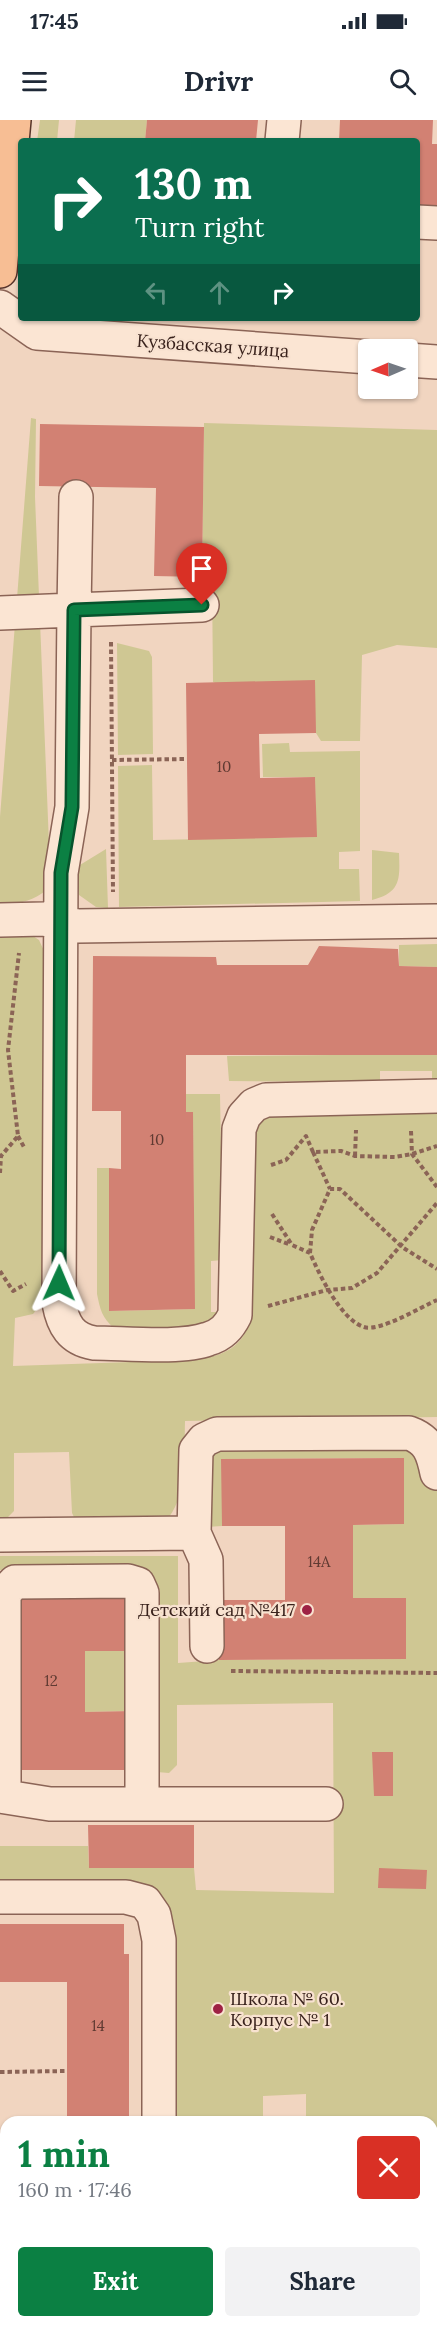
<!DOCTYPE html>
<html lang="en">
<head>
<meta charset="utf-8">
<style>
  :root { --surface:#fff; --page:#f2f2f3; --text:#1f2937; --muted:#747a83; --accent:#0b8043 }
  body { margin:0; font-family:Lora,serif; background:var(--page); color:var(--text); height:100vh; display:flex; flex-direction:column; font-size:22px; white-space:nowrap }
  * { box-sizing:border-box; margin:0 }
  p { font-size:20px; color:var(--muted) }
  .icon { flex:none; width:33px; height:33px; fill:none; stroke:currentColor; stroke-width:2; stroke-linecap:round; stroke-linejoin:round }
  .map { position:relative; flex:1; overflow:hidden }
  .details { position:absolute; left:0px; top:1996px; width:438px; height:212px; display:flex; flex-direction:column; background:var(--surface); border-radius:18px 18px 0 0; box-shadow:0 2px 4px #0004 }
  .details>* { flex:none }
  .top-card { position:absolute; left:18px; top:18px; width:402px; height:183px; border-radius:6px; box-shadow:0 2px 4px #0004; background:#0b6e4f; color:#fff; overflow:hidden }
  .needle { width:39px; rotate:268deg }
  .fabs { position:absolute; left:358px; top:219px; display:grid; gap:12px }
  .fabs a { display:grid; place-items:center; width:60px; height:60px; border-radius:6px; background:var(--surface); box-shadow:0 2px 4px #0004; font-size:30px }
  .pin { position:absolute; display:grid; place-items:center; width:51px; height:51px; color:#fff; margin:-62px -26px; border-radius:50% 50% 50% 0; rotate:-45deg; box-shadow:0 0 6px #0007 }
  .pin .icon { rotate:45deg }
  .me { position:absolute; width:66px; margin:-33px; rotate:1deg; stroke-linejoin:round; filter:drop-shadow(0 0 4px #0008) }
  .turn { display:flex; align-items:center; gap:21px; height:126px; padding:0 18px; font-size:27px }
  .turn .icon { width:78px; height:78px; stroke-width:2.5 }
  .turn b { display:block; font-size:42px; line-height:51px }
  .lanes { display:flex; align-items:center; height:57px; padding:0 18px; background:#0003; justify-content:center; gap:30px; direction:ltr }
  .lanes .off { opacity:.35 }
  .round { display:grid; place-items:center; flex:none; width:63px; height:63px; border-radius:6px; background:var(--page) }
  .head { display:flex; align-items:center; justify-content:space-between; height:102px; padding:0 18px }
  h1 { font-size:36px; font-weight:700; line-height:45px; color:var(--accent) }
  .cta { display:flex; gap:12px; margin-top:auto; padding:12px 18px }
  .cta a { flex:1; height:69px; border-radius:6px; background:var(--accent); color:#fff; font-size:24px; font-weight:700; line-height:69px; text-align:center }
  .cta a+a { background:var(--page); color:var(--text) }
  .status { display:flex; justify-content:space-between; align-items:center; height:42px; padding:0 30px; background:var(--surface); direction:ltr }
  .status svg { height:16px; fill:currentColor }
  header { display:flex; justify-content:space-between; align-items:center; height:78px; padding:0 18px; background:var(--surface); font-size:27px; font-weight:700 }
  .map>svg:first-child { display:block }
  .green { fill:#cfc793 }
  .building { fill:#d28173 }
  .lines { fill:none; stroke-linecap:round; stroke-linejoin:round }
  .minor-casing { stroke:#8b6456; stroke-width:36 }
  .major-casing { stroke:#58342b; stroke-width:36 }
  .path { stroke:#8b6456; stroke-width:4; stroke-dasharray:4.5 3; stroke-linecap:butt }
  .minor { stroke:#fbe5d3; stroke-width:33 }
  .major { stroke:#f7be94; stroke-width:33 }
  .route-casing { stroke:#07532c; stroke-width:15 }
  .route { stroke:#0b8043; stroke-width:10 }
  .poi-dot { fill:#9e2244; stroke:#f8e2d0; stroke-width:2 }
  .labels { text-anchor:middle; stroke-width:4.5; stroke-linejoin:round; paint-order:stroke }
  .number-label { font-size:15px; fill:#5f3a32 }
  .street-label { font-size:18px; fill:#39221c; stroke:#f8e2d0 }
  .poi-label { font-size:18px; fill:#39221c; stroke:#f8e2d0; text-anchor:end }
</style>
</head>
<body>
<div class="status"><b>17:45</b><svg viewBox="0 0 49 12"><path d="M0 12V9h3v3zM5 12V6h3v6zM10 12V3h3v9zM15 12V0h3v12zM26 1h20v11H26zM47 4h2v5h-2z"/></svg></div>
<header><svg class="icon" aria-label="menu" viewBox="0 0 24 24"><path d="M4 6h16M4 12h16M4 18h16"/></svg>Drivr<svg class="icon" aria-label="search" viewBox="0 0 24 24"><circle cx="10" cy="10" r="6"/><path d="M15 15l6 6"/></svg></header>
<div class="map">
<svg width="437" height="2207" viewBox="0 0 437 2207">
  <rect width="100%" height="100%" fill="#f1d5c0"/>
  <path class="green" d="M40,0H59L57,21H37Z
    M76,0H147L145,21H74Z
    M31,298L36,299L35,377L50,749L47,770C30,782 20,784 0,783V697Z
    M204,303L437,310V528L397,525L362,535L360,621H321L316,613L213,562L212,459L202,457Z
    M117,523L149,531L152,537L153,634L118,635Z
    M289,623L290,632L360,631V731L339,732V749H359L360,781L119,787L118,646L152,645L153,720L316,717L315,657H263L262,624Z
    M106,729L108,788L96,787L79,775L75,748Z
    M372,730L399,733C400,759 401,773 372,780Z
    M30,814L39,820L45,833L44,1181L33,1194L15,1198L13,1246L190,1240C210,1238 234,1234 245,1213C255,1194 252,1157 252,1136C252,1094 252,1052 252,1011L269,993L437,992V1297L185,1301C184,1332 188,1372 169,1397L75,1399L72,1393L69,1332L14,1333V1391L0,1405V816Z
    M437,824V847L399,846V825Z
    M437,934V962H432V951H380V962L229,961L227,936Z
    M186,974H220L223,1140L211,1141V1192H221L205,1207L114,1208C102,1198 100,1189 97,1174V1048H109V1191L194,1189L193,993L186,992Z
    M221,1328H409L437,1347V2207H130V2202H432V2002H306V1974L263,1976V2002H176L177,1826L174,1803L162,1781L0,1767V1726H88L89,1748H194L196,1770L334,1773L333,1583L177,1585V1645L169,1653L157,1652L149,1643L151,1452L0,1450V1436H178V1543L219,1540L406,1539V1478H353V1405L404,1404V1338L222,1339V1406L206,1407L209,1334Z
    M85,1531H133V1591L85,1592Z
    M0,2146H6V2202H67L0,2207Z"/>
  <path class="building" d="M147,0H258L256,21H145Z
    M340,0H433L432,24H437V93H417V21H339Z
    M40,304L204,307L202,457L154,456L156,368L39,366Z
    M315,560L316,613L259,614L260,658L315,657L317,717L188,720L186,563Z
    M319,826L398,829L399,846L437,847V935H186V992H193L195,1189L109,1191V1048L121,1049V991H92L93,836L216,837L217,845H308Z
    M404,1338V1404L353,1405V1478H406V1539L219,1540L218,1480H285V1406H222L221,1339Z
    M133,1473V1531H85V1592L133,1591V1650H17L18,1474Z
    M372,1632H393V1676H374Z
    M88,1705H194V1748H89Z
    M379,1748L427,1750L426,1769L378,1768Z
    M0,1804H124V1834H129V2002H67V1862H0Z
    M0,2038H6V2103H0Z
    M94,2202V2207H26V2203Z"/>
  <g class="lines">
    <defs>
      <path id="minor" d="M282,21L284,0
        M417,102L437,103
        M0,187L37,213L369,237
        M408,240L437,242
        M76,377L74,490L202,485
        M0,493L74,490L72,687L61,753L59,1183C63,1205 71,1219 94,1223C124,1223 181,1229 208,1219C222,1215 229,1207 235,1195L239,1009L244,996L254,985L266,980L437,976
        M0,800L44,799L77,806L437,801
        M0,1415L194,1413
        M207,1526L206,1440L194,1413L196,1330L204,1320L217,1314L409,1313C429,1320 433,1333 437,1353
        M0,1676L50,1684H326
        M4,1676V1473L15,1462L128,1461L138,1464L142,1473V1684
        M0,1777H126L145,1782L154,1795L159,1820V2002
        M0,2134H6"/>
      <path id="major" d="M0,151L14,0"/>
    </defs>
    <use href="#minor" class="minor-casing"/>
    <use href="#major" class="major-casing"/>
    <path class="path" d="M111,522L113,772
      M112,640L187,639
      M411,1011L412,1034L437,1067
      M18,1016L25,1029
      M313,1032L330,1069
      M355,1036L356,1010
      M271,1045L286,1040L306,1016L313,1032L341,1031L355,1036L395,1037L412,1034L437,1026
      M0,1053L1,1036L18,1016L8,930L19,833
      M272,1094L292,1125L310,1133C319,1154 341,1200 364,1207C380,1212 421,1187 437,1180
      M270,1117L291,1125
      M310,1133L312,1110L330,1069H340L402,1127L437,1149
      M0,1151L13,1171L26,1164
      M268,1186L327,1170L352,1168L377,1153L437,1083
      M231,1551L437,1553
      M0,1952L67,1951
      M122,2207V2202
      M168,2207L176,2202"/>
    <use href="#minor" class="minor"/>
    <use href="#major" class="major"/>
  </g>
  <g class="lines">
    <defs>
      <path id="route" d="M59,1163L61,753L72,687L74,490L202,485"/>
    </defs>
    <use href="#route" class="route-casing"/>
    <use href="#route" class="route"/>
  </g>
  <g class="poi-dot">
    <circle cx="307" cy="1490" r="6"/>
    <circle cx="218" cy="1889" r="6"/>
  </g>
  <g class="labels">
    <g class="number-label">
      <text x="224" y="652">10</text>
      <text x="157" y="1025">10</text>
      <text x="319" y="1447">14А</text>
      <text x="51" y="1566">12</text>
      <text x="98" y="1911">14</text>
    </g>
    <g class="street-label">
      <text transform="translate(213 226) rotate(4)" y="6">Кузбасская улица</text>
    </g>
    <g class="poi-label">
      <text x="295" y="1496">Детский сад №417</text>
      <text x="230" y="1885" text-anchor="start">Школа № 60.<tspan x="230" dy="21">Корпус № 1</tspan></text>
    </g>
  </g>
</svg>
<div class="fabs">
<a><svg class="needle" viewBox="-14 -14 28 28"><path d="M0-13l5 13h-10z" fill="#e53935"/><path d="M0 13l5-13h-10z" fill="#747a83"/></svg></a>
</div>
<div class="pin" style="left:202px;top:485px;background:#d93025"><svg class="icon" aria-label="arrive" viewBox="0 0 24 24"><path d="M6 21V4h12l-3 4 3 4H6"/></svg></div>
<svg class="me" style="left:59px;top:1163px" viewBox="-20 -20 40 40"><path d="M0-17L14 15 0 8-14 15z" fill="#0b8043" stroke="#fff" stroke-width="4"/></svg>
<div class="top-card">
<div class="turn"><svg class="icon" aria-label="right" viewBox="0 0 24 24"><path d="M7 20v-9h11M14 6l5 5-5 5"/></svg><div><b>130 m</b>Turn right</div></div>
<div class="lanes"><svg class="icon off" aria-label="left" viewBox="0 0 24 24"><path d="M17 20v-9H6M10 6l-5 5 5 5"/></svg><svg class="icon off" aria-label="ahead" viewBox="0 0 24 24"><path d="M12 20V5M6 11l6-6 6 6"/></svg><svg class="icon" aria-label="right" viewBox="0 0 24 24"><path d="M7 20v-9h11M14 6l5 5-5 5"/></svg></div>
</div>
<section class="details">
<div class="head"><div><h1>1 min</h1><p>160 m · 17:46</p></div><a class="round" style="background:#d93025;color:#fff"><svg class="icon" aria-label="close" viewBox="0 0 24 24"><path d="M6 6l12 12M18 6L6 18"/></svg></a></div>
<div class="cta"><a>Exit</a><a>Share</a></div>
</section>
</div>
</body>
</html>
